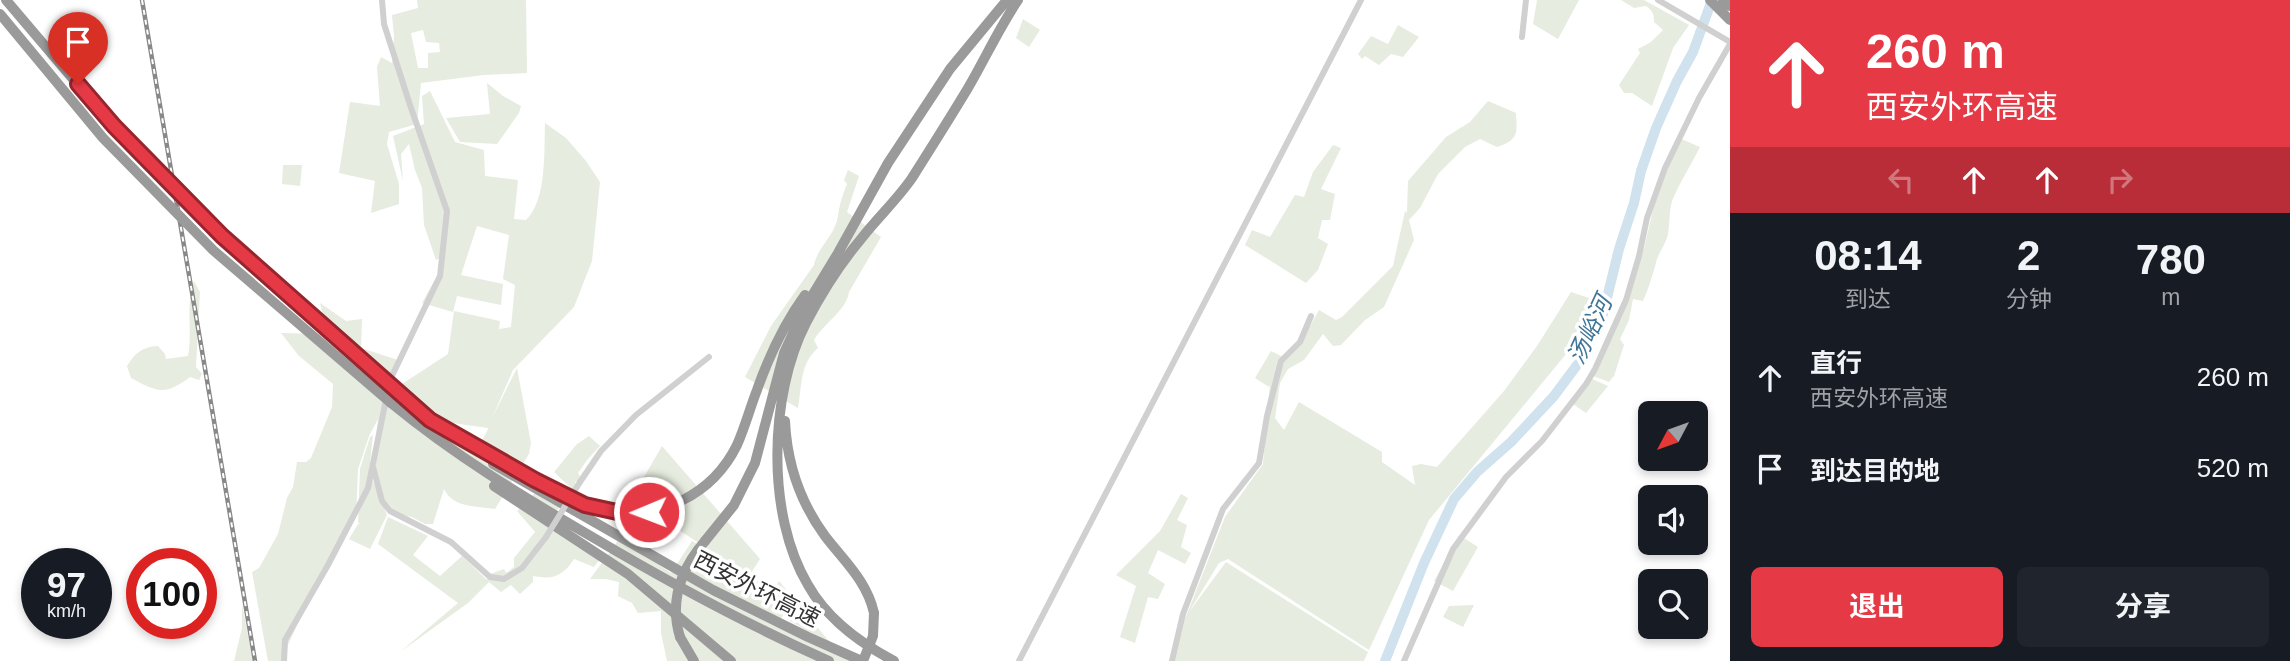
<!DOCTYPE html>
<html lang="zh">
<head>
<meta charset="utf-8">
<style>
  :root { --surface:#171b24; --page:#20242c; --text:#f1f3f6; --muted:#9ea1a6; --accent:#e63946 }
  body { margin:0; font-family:Arial,"Noto Sans SC",sans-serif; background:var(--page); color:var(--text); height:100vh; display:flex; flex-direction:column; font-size:26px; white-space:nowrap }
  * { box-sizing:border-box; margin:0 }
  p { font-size:23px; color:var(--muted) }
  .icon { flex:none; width:38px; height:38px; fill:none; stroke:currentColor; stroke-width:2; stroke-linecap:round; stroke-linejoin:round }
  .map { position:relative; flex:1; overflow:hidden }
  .sheet { display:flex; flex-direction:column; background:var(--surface); width:560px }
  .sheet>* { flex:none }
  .hud { background:#e63946; color:#fff; overflow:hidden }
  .needle { width:46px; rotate:229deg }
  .buttons { position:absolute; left:1638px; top:401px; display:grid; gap:14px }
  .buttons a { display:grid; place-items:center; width:70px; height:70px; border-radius:10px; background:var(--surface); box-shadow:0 4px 10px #0003; font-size:35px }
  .speed { position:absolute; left:21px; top:548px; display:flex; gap:14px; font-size:35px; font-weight:700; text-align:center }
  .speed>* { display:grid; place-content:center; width:91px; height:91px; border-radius:50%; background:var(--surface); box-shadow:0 4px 10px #0003; line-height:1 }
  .speed small { font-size:18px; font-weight:400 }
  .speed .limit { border:10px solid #d22; background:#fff; color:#111 }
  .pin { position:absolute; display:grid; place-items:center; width:60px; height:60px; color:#fff; margin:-72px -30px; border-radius:50% 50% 50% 0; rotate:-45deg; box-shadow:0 0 7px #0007 }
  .pin .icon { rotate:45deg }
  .me { position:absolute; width:77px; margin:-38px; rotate:269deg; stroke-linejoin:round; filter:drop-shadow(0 0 5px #0008) }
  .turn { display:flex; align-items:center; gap:24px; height:147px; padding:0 21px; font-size:32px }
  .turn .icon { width:91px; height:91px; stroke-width:2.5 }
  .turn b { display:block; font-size:49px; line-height:60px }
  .lanes { display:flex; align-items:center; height:66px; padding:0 21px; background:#0003; justify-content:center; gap:35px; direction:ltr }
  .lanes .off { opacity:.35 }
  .eta { display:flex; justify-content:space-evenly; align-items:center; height:119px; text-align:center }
  .eta b { font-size:42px; font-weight:700; line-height:49px }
  .action { display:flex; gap:14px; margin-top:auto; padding:14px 21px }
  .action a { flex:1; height:80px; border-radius:10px; background:var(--accent); color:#fff; font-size:28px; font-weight:700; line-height:80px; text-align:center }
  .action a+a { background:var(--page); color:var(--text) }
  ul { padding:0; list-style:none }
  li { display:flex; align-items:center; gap:21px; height:91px; padding:0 21px }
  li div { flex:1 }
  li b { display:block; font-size:26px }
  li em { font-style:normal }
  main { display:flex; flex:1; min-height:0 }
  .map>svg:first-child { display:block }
  .green { fill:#e6ecdf; fill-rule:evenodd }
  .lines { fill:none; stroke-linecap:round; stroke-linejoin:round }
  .river { stroke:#cfe2ee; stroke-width:10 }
  .minor { stroke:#d0d0d0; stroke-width:6 }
  .highway { stroke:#9a9a9a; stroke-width:10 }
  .rail-casing { stroke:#888; stroke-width:4.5 }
  .rail { stroke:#fff; stroke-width:2; stroke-dasharray:5; stroke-linecap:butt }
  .minor-bridge { stroke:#d0d0d0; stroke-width:6 }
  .highway-bridge { stroke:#9a9a9a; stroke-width:10 }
  .route-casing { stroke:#96252e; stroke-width:18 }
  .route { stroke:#e63946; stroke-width:12 }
  .labels { text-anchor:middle; stroke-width:7; stroke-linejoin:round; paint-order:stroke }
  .street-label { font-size:23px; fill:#333; stroke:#fff }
  .water-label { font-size:24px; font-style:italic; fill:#3f7597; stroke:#fff }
</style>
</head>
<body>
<main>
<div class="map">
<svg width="1730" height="661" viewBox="0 0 1730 661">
  <rect width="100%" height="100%" fill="#fff"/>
  <path class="green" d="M417,0H526L527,73L484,75L421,83L417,124L389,132L387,144L399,184V204L371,213L375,181L339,173L350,102L380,106L377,67L381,57L392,63L394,36L392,15L418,8ZM423,30L426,42L439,43L440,52L428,53V68H418L411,33Z
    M1537,0H1579L1558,39L1533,24Z
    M1621,0H1644L1689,25L1673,48L1652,106L1632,93H1624L1619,85L1640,53L1638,49L1651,42L1663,30L1654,22C1654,14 1653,11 1646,6L1634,8Z
    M1023,19L1040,30L1029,47L1016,38Z
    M1398,25L1419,37L1403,57L1391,54L1379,65L1365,56L1362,59L1358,54L1371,36L1388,44Z
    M487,83L503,96L521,106L519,113L497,144L460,142L446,118L490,114Z
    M430,91L455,142L484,150L485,176L518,180L514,219L526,220C547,200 544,151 545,123L566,138L586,161L600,182L592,261L574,307L513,370L492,418L517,368L531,443L529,454L495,509C476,506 453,508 444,489L433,524H425L412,517L401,515L385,506L372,471L378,419L369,436L358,469L356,518L319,575L281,661H268L252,572L259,568L278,534L287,498L293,487L297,462H306L311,458L332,407L333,384L299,356L281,333L321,334L326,327L320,303L346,321L362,319L361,348L398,360L389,385L402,384L448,354L454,311L500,321L499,329L511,327L515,285L503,279L509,235L477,226L461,275L503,284L501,305L457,296L453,312L422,303L443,265L445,255L436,260L424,225L422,188L415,170L409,144L401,154L403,181L393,136L424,124L422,96ZM453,423L488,428V429L480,445L447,441Z
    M1488,101L1516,113C1517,133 1519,140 1497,147L1480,139L1465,147L1438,174L1420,208L1409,220L1414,240L1384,307L1365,320L1341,345L1333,346L1323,334L1304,360L1288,369L1280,383L1275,418L1284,430L1299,402L1382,452V462L1415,485L1412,466L1421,464L1437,467L1504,391L1537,346L1571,292L1589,298L1571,348L1429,520L1369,650L1228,559L1219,563L1189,612L1226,562L1368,652L1364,661H1175L1185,619L1225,517L1263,464L1270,384L1269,387L1255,378L1271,351L1283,357L1298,347L1319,310L1336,320L1342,317L1393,266L1405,211L1407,213L1408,181L1446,137L1470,122Z
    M1679,138L1700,147C1691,165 1680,182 1672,201C1669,211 1670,223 1668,234C1666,243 1660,251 1657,259C1653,274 1649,287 1643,301L1633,299L1629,320L1620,339L1624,345L1614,376L1609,382L1593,376L1644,248L1654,206Z
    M1333,145L1341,148L1321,189L1335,194L1330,220H1322L1318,238L1328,244L1318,270L1306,283L1245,245L1252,230L1270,237L1295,195L1304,197L1313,172Z
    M283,165H302L300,186L282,184Z
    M848,170L859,176L847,212L881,237L849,292C846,311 824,323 814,340L818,348C800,363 802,385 798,408L745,377L771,326L814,265C817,248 836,234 838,216C840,202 842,197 847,184L844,180Z
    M194,281L200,292L196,367L202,374L199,380L190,377C165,396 157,392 131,378L127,366C135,353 142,347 158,346L165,354L166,359L188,356C193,331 185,306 194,281Z
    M1590,378L1608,386L1586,413L1573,404Z
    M373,435L369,472L387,515L370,549L349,539L358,524H361L358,523L360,469L370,437Z
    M589,436L600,446L587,460L578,473L582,479L575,482L578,487L573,490L554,472L577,444Z
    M662,446L760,559L749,576L773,591L779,581L833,646L785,618L786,607L781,620L851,661H667L661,633V611L638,613L632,603L618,596L619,582L606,579H590L620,538L671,573L692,541L726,561L635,501L640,484Z
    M546,482L565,501L553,515L600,559L594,567L574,559C563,576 553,580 533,576V582L520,594L511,585L501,592L489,582L468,603L400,652L458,603L378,544L388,517L428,536L413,555L440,576L462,556L487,580V575L504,569L506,573L514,567V558L535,532L517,511Z
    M1181,494L1188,498L1177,520L1187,525L1181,547L1191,553L1185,564L1158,550L1148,573L1165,584L1158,599L1148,597L1135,643L1120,637L1136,586L1116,575L1160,531Z
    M1459,535L1478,547L1453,591L1434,581Z
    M242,604L253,661H234L242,628Z
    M1474,605L1463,627L1443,617L1449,606Z"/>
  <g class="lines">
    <path class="river" d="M1385,661L1424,563L1454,499L1477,472L1511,442L1554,396L1583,357L1603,314L1619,249L1634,203L1641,171L1656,128L1677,81L1693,52L1712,0"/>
    <path class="minor" d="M1658,0L1730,42
      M1522,37L1526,0
      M373,467L382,501L390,511L451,542L490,577L504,579L522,568L546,537
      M580,482L601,451L636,415L709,357
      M284,661L285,640L328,565L368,488L390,380L440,276L447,211L410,105L384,24L382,0
      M1019,661L1361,0
      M1172,661L1183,614L1223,509L1259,463L1267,416L1281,361L1300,342L1311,316
      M1404,661L1453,549L1506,477L1542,441L1586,384L1595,369L1626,300L1639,256L1647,218L1665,168L1699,98L1730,44"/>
    <path class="highway" d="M1710,0L1730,20
      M1723,0L1730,6
      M399,393L434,423
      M391,403C454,455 523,497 594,538C670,583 748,625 829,661
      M430,420C458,437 486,452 514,468C542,484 572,504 605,510C659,522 713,494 737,445C745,427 750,408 757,390C769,356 784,324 805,295
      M785,421C787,463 800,502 825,536C844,561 867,581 874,613
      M493,464L713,590L808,637L862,661
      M494,486L628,574L731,661
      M705,541L734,505L755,463L784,353L804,309L838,253L888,163L950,69L1007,0
      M680,637L694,661
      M894,661C860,643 827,619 808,585C766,515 769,395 806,323C821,294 840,264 861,239C877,218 897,200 912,178C931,148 950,118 968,88C985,59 999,28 1018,0"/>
    <defs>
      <path id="rail" d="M142,0L255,661"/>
    </defs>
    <use href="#rail" class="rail-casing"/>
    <use href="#rail" class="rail"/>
    <path class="minor-bridge" d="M546,537L580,482"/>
    <path class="highway-bridge" d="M6,0L113,126L222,236L399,393
      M0,14L103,138L213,250L391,403
      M680,637C669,601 681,569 705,541
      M863,661L873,636L874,613"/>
  </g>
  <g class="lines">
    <defs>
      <path id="route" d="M78,84L114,126L222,236L430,420L535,480L585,505L617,512H649"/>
    </defs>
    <use href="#route" class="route-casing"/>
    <use href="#route" class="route"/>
  </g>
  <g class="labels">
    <g class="street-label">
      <text transform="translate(757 589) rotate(27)" y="8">西安外环高速</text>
    </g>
    <g class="water-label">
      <text transform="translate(1590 330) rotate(-65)" y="8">汤峪河</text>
    </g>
  </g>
</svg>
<div class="buttons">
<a><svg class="needle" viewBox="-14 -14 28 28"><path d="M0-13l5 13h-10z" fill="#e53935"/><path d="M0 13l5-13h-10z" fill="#9ea1a6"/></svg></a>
<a><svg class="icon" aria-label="sound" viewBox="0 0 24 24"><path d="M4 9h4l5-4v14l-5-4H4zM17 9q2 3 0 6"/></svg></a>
<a><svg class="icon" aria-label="search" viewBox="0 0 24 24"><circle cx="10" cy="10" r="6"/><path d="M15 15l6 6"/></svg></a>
</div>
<div class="speed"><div>97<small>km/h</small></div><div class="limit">100</div></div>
<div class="pin" style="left:78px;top:84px;background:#d93025"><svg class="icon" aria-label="arrive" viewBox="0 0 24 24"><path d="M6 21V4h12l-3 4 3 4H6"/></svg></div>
<svg class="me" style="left:649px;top:512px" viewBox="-20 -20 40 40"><circle r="17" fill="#e63946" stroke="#fff" stroke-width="3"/><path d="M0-11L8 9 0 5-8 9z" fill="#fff"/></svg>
</div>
<section class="sheet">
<div class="hud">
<div class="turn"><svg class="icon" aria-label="ahead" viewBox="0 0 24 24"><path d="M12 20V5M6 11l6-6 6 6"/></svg><div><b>260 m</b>西安外环高速</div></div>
<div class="lanes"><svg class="icon off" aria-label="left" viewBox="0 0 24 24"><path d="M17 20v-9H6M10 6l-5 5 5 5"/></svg><svg class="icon" aria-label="ahead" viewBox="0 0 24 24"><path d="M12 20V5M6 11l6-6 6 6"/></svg><svg class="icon" aria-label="ahead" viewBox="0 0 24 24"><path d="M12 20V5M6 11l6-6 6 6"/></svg><svg class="icon off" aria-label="right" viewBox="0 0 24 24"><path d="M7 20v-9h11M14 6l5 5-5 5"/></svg></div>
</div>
<div class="eta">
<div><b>08:14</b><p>到达</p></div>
<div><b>2</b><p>分钟</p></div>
<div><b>780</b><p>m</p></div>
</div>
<ul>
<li><svg class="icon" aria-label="ahead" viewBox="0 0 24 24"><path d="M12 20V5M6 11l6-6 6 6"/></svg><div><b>直行</b><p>西安外环高速</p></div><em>260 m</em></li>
<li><svg class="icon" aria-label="arrive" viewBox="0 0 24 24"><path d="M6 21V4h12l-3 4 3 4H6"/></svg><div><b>到达目的地</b></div><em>520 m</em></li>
</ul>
<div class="action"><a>退出</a><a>分享</a></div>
</section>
</main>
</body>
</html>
